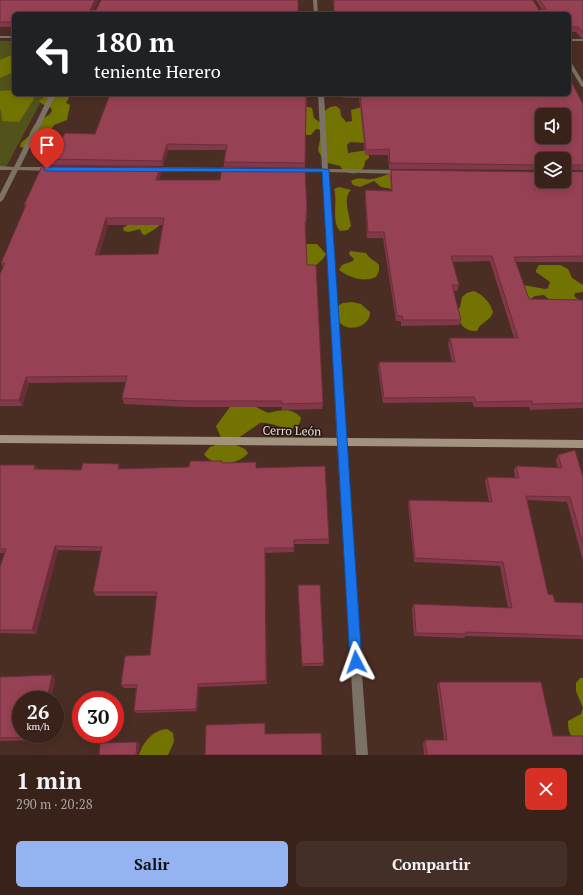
<!DOCTYPE html>
<html lang="es">
<head>
<meta charset="utf-8">
<style>
  :root { --surface:#38221a; --page:#432f27; --text:#f1f3f6; --muted:#aba4a2; --line:#523f39; --accent:#95b2f1 }
  body { margin:0; font-family:"PT Serif",serif; background:var(--page); color:var(--text); height:100vh; display:flex; flex-direction:column; font-size:15px; white-space:nowrap }
  * { box-sizing:border-box; margin:0 }
  p { font-size:13px; color:var(--muted) }
  .icon { flex:none; width:22px; height:22px; fill:none; stroke:currentColor; stroke-width:2; stroke-linecap:round; stroke-linejoin:round }
  .map { position:relative; height:755px; overflow:hidden }
  .panel { display:flex; flex-direction:column; background:var(--surface); flex:1 }
  .panel>* { flex:none }
  .guide { position:absolute; left:12px; top:12px; width:559px; height:84px; border-radius:6px; box-shadow:0 2px 10px #0003,0 0 0 1px var(--line); background:#202124; color:#fff; overflow:hidden }
  .controls { position:absolute; left:535px; top:108px; display:grid; gap:8px }
  .controls a { display:grid; place-items:center; width:36px; height:36px; border-radius:6px; background:var(--surface); box-shadow:0 2px 10px #0003,0 0 0 1px var(--line); font-size:20px }
  .speed { position:absolute; left:12px; top:691px; display:flex; gap:8px; font-size:20px; font-weight:700; text-align:center }
  .speed>* { display:grid; place-content:center; width:52px; height:52px; border-radius:50%; background:var(--surface); box-shadow:0 2px 10px #0003,0 0 0 1px var(--line); line-height:1 }
  .speed small { font-size:10px; font-weight:400 }
  .speed .limit { border:6px solid #d22; background:#fff; color:#111 }
  .pin { position:absolute; display:grid; place-items:center; width:34px; height:34px; color:#fff; margin:-41px -17px; border-radius:50% 50% 50% 0; rotate:-45deg; box-shadow:0 0 4px #0007 }
  .pin .icon { rotate:45deg }
  .me { position:absolute; width:44px; margin:-22px; rotate:356deg; stroke-linejoin:round; filter:drop-shadow(0 0 3px #0008) }
  .turn { display:flex; align-items:center; gap:14px; height:84px; padding:0 16px; font-size:18px }
  .turn .icon { width:52px; height:52px; stroke-width:2.5 }
  .turn b { display:block; font-size:28px; line-height:34px }
  .round { display:grid; place-items:center; flex:none; width:42px; height:42px; border-radius:6px; background:var(--page) }
  .summary { display:flex; align-items:center; justify-content:space-between; height:68px; padding:0 16px }
  h1 { font-size:24px; font-weight:800; line-height:30px }
  .cta { display:flex; gap:8px; margin-top:auto; padding:8px 16px }
  .cta a { flex:1; height:46px; border-radius:6px; background:var(--accent); color:#111; font-size:16px; font-weight:800; line-height:46px; text-align:center }
  .cta a+a { background:var(--page); color:var(--text) }
  .map>svg:first-child { display:block }
  .green { fill:#52521b }
  .forest { fill:#737302 }
  .lines { fill:none; stroke-linecap:round; stroke-linejoin:round }
  .street { fill:#7b7266; fill-rule:evenodd }
  .secondary { fill:#a19380; fill-rule:evenodd }
  .wall { fill:#823848; fill-rule:evenodd }
  .shaded-wall { fill:#6a2e3b }
  .building { fill:#974154; stroke:#6a2e3b; fill-rule:evenodd }
  .route { fill:#1a73e8; stroke:#114b97 }
  .labels { text-anchor:middle; stroke-width:3.5; stroke-linejoin:round; paint-order:stroke }
  .street-label { font-size:12px; fill:#eddad3; stroke:#271a15 }
</style>
</head>
<body>
<div class="map">
<svg width="583" height="755" viewBox="0 0 583 755">
  <rect width="100%" height="100%" fill="#4b2e23"/>
  <path class="green" d="M0,41H14V94H45L6,167H0Z"/>
  <path class="forest" d="M14,54V72L0,78V60Z
    M13,90L14,94H32L34,99L19,122L2,121L1,110H0V91Z
    M48,94H71L66,103L70,105L67,120L54,125L51,130L49,142C39,147 30,150 20,147L21,143L30,135L29,134L35,124L50,114L52,111L51,108L42,104L39,101Z
    M299,105L312,108L314,118L322,124V113L330,107L336,106L340,109L341,116L346,122L352,121L351,110L362,107L367,143L350,142L347,145L348,153L368,150L369,158L365,161C365,176 347,177 340,166L324,162L318,150L322,130L316,129L311,135H304Z
    M394,173L392,189L381,187L374,181L360,187L353,185L351,181C359,176 364,180 372,179C380,178 386,174 394,173Z
    M339,187L351,190C342,198 350,216 351,226L348,230L340,231C331,223 338,200 334,189Z
    M132,222L160,225L155,229L145,235L142,234L140,229L128,232L124,231L123,228Z
    M306,244H317L326,254L323,259L315,266L317,271L315,274L305,262Z
    M350,251L366,253C369,259 375,260 379,265V271L376,277C364,283 348,277 339,270L342,265L353,261L354,259L349,254Z
    M539,265H560L568,269L572,278L583,285V292L575,293L574,296L580,301L557,307L544,295L535,296L529,300L514,286L523,285L545,289L548,288L550,282L536,272V270Z
    M474,291C483,295 490,302 493,312C491,321 480,322 477,331C464,332 459,323 456,312L460,307L462,297L467,293Z
    M352,302L361,304L370,312C371,326 349,333 340,323C337,319 338,312 336,307L343,303Z
    M230,407H256L268,413C280,410 293,407 301,418C298,440 273,420 260,423L231,443L245,449L248,453C239,465 213,468 204,454L210,447L220,443L221,438L216,426Z
    M580,678H583V742C571,737 568,735 568,721L581,714L583,708L576,691V683Z
    M167,729L173,733L174,742L168,755H139C143,742 153,730 167,729Z"/>
  <g class="lines">
    <path class="street" d="M313,0H317L318,14H314Z
      M0,36H14V38H0Z
      M569,39H583V41H569Z
      M569,61L571,62L583,82V87L581,86L569,66Z
      M50,94H56L20,167H51L54,169L51,171L18,170L3,200L0,202V194L12,170H0V166L14,167Z
      M318,94H324L328,169L401,170L404,172L401,174L328,172L345,443L368,755H356L337,443L323,172H295L292,170L295,168L322,169Z
      M151,167L231,168L234,170L231,172L149,170L148,169Z"/>
    <path class="secondary" d="M0,435L583,440V448L0,443Z"/>
  </g>
  <path class="wall" d="M0,0H98L93,10H96L101,0H298V14H14V27H0Z
    M333,0H533L539,10H542L536,0H583V38H581L576,32H569V14H334Z
    M307,94L305,168L307,212V218H306V229H305L307,265L323,403L322,409L282,410V407H187L124,404L122,398L126,382L29,383L22,406H0V274L3,267L1,263L25,207L24,205L160,167L161,173L159,180H220L224,167V162L226,150H168L163,166L47,165L45,159L60,142L95,134ZM108,225H163L158,254L99,255Z
    M343,94H569L583,104V170H565V171L583,172V262H516L529,299L583,300V408L530,410L529,407H474L472,402L383,403L378,368L379,362H452L448,344L450,338H514L490,261L453,262L459,285L457,291H453L461,320L459,325L401,326V321H396L383,238H367L365,196V190L391,191L390,175L391,170L564,181L542,159V170L389,169L388,155H365L359,98H343Z
    M558,455L583,477V561L567,502L527,500L548,594L555,602L583,603V639L465,636L464,638L414,636L412,608L414,604L508,608L500,566L414,562L408,504L409,500L489,502L485,481L487,477L515,478L514,470L516,466L558,468L556,460Z
    M222,461V463L257,468L329,539V544H294V552L265,553L267,684L199,687L197,711L136,713L134,711L136,688H124L121,685L150,655L157,596H96L93,592L101,551L58,550L36,634L0,633V567L4,553H0V465H35L38,469L81,470L189,467Z
    M298,589L324,663L323,666H302Z
    M0,677L55,679L51,700H21L44,734L43,740L0,741Z
    M439,682L553,736L583,755H424L423,743L425,740H444L437,685Z"/>
  <path class="shaded-wall" d="M95,0H98L92,14L90,10Z
    M167,144L168,150L163,166L162,161Z
    M160,167L161,173L157,187L156,180Z
    M106,218L108,225L97,261L95,255Z
    M26,377L29,383L22,406L19,400Z
    M119,464L121,469H118Z
    M35,465L38,470L34,469Z
    M55,546L58,550L36,634L32,630Z
    M52,675L55,679L51,700H47Z
    M198,684L199,687L197,711L196,709Z
    M40,734H44L43,740L39,737Z
    M137,742L140,744L138,755H136Z"/>
  <path class="building" d="M0,0H95L90,10H96L101,0H298V14H14V22H0Z
    M334,0H533L539,10L546,9L540,0H583V32L578,27H569V14H334Z
    M569,81H571L583,104V165H566L565,166V171L583,172V256L514,257L529,299L583,300V403L533,404L532,401L476,402L474,397L384,398L379,362H455L450,338H518L492,256H451L459,285H452L461,320H403L402,316H397L384,232H368L365,190L392,191L391,170L542,172V181H564V159H542V165L390,163L389,149L366,150L360,94H569ZM542,115H564V137H542Z
    M110,94H306L305,163L224,162L227,145L167,144L162,161L45,159L53,142H60L65,133L95,134Z
    M42,166L160,167L156,180H220L222,167L305,168L307,212H306V222H305L307,265H316L323,403L282,404V401H186L122,398L127,376L26,377L19,400H0V274L5,263H1L26,205H24ZM106,218H164L158,254L95,255Z
    M575,450L583,477V544L570,497L526,496L548,594L553,595L555,602L583,603V636L466,632V634L416,633L414,604L512,608L503,562L415,558L409,500L492,502L487,477L519,478L516,466L562,468L558,455Z
    M190,461H222V463L256,462V468L325,466L329,539L294,540V548H265L266,681L198,684L196,709L134,711L137,685H121L125,656L150,655L157,592H93L102,547L55,546L32,630H0V567L6,549H0V465H35L34,469L81,470L83,463L119,464L118,469L189,467Z
    M298,585H320L324,663L302,664Z
    M52,675L47,700H21V734H40L39,737L0,738V677Z
    M439,682H541L553,736H583V755H427L425,740H447Z
    M265,723V734L321,733L322,755H205L206,725Z
    M137,742L136,755H99L100,743Z"/>
  <path class="route" d="M44,167L326,169L329,170L362,662L360,666L356,668L351,666L350,662L322,172L47,171L44,170Z"/>
  <g class="labels">
    <g class="street-label">
      <text transform="translate(292 431) rotate(1)" y="4">Cerro León</text>
    </g>
  </g>
</svg>
<div class="controls">
<a><svg class="icon" aria-label="sound" viewBox="0 0 24 24"><path d="M4 9h4l5-4v14l-5-4H4zM17 9q2 3 0 6"/></svg></a>
<a><svg class="icon" aria-label="layers" viewBox="0 0 24 24"><path d="M12 4l9 5-9 5-9-5zM3 14l9 5 9-5"/></svg></a>
</div>
<div class="speed"><div>26<small>km/h</small></div><div class="limit">30</div></div>
<div class="pin" style="left:47px;top:169px;background:#d93025"><svg class="icon" aria-label="arrive" viewBox="0 0 24 24"><path d="M6 21V4h12l-3 4 3 4H6"/></svg></div>
<svg class="me" style="left:356px;top:662px" viewBox="-20 -20 40 40"><path d="M0-17L14 15 0 8-14 15z" fill="#1a73e8" stroke="#fff" stroke-width="4"/></svg>
<div class="guide">
<div class="turn"><svg class="icon" aria-label="left" viewBox="0 0 24 24"><path d="M17 20v-9H6M10 6l-5 5 5 5"/></svg><div><b>180 m</b>teniente Herero</div></div>
</div>
</div>
<section class="panel">
<div class="summary"><div><h1>1 min</h1><p>290 m · 20:28</p></div><a class="round" style="background:#d93025;color:#fff"><svg class="icon" aria-label="close" viewBox="0 0 24 24"><path d="M6 6l12 12M18 6L6 18"/></svg></a></div>
<div class="cta"><a>Salir</a><a>Compartir</a></div>
</section>
</body>
</html>
